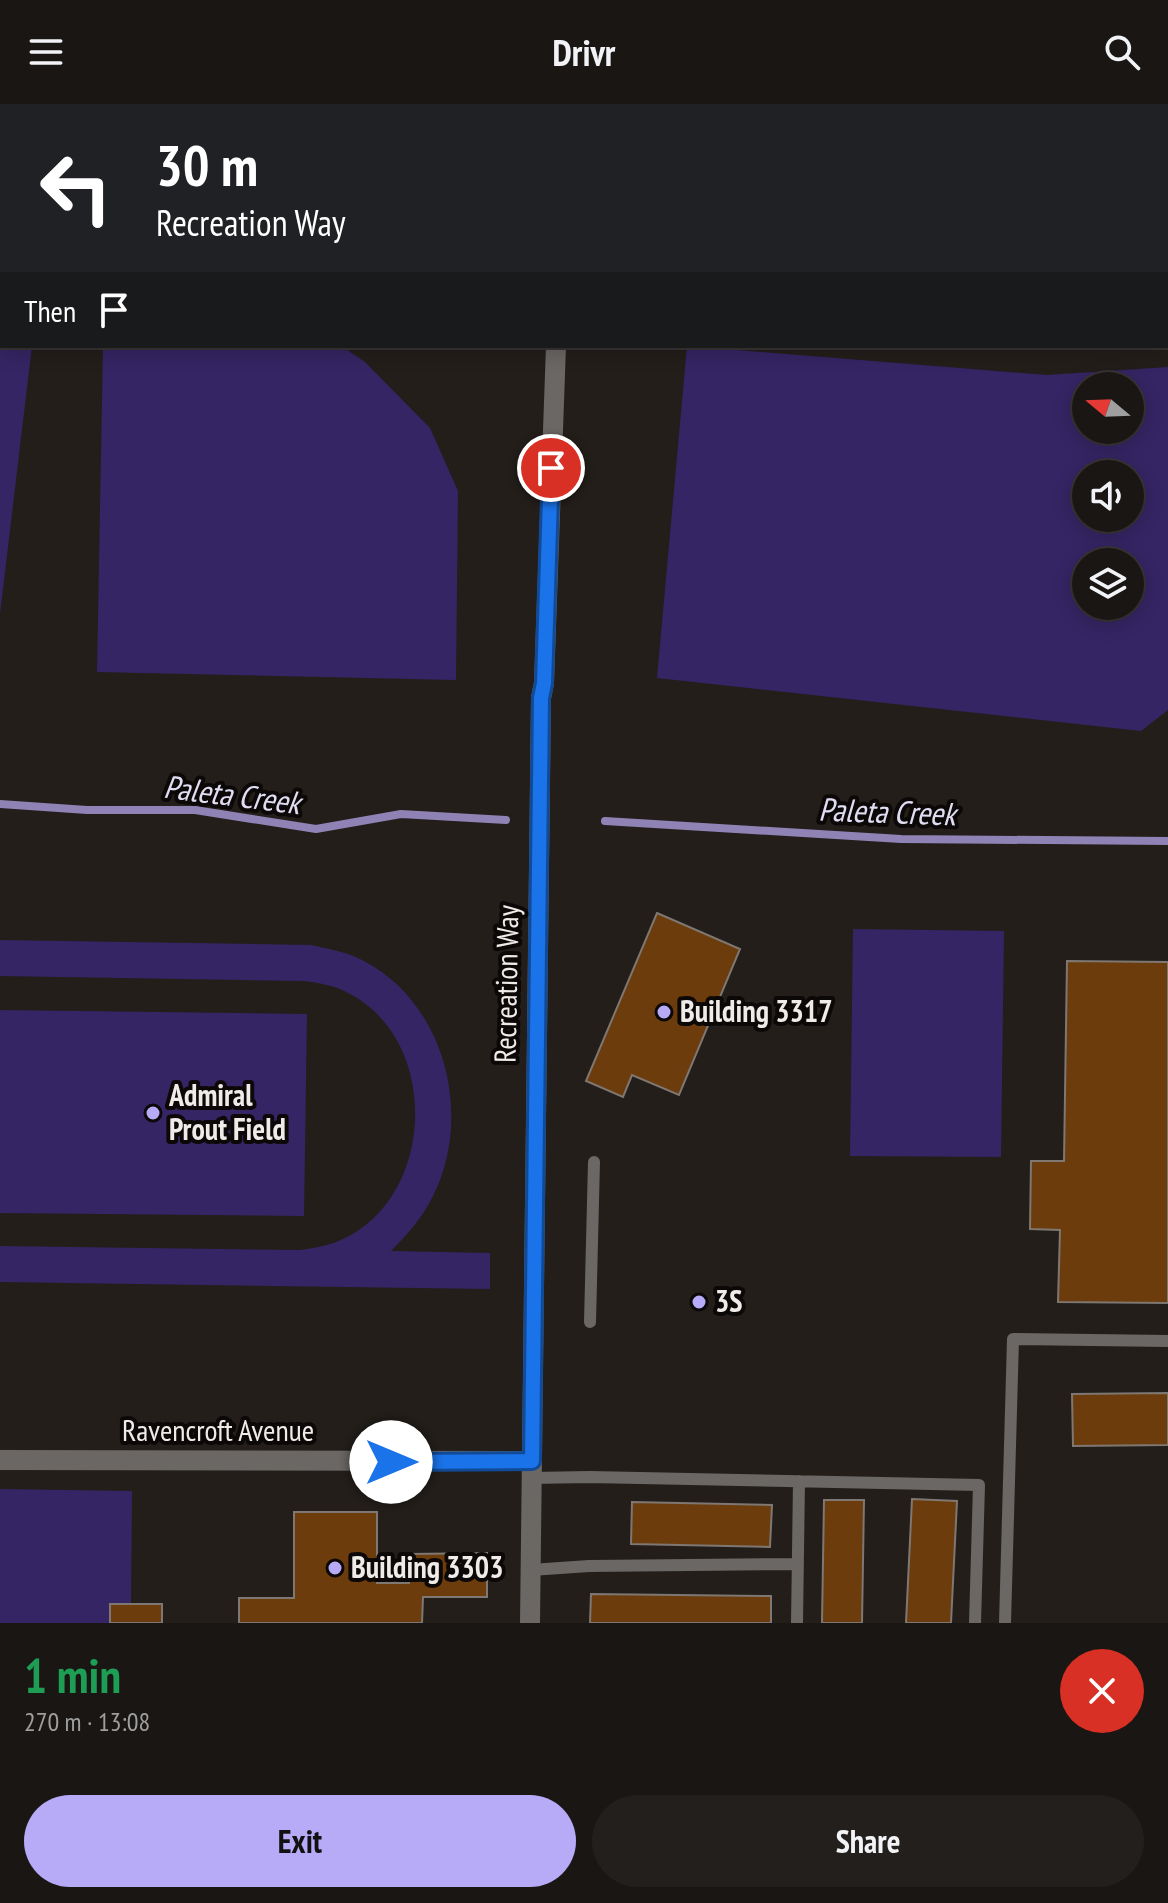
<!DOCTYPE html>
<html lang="en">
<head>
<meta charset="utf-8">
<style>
  :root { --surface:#1a1614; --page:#231f1d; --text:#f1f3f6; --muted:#9f9fa0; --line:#383534; --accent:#b7abf8 }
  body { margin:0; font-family:"PT Sans Narrow",sans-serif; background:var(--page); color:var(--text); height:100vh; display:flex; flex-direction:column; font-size:30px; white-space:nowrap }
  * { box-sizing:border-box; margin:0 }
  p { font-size:26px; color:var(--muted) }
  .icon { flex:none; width:44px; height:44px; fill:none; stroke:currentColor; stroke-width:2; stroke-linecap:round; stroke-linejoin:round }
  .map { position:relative; height:1519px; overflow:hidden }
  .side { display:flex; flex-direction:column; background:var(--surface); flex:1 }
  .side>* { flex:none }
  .top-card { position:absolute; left:0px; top:0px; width:1168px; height:244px; box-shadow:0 4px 20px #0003,0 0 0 2px var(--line); background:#202124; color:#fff; overflow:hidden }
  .needle { width:52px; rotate:289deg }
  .tools { position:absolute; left:1072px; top:268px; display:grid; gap:16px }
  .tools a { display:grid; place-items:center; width:72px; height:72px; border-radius:50%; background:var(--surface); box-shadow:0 4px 20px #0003,0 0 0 2px var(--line); font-size:40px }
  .pin { position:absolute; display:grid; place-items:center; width:68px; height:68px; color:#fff; margin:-34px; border:4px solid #fff; border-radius:50%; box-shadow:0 2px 8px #0007 }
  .me { position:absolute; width:88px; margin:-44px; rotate:90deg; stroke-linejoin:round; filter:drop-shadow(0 0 6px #0008) }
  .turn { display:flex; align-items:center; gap:28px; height:168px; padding:0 24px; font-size:36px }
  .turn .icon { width:104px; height:104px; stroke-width:2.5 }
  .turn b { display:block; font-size:56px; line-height:68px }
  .then { display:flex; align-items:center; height:76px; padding:0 24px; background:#0003; gap:16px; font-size:30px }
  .round { display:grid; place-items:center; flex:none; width:84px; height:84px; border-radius:42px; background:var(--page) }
  .headline { display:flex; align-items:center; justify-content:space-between; height:136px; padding:0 24px }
  h1 { font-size:48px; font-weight:700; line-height:60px; color:#1e9e55 }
  .action { display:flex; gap:16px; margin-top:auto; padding:16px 24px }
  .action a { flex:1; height:92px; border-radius:48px; background:var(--accent); color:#111; font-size:32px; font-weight:700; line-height:92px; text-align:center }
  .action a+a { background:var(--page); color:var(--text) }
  header { display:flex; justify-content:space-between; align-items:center; height:104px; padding:0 24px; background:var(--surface); font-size:36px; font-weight:700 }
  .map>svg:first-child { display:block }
  .green { fill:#352564; fill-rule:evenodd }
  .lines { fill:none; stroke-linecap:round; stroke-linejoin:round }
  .stream { stroke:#8e83b4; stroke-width:8 }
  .building { fill:#6c3c0d; stroke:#7e7772; stroke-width:2 }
  .lane { stroke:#6a6764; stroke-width:12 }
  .street { stroke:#6a6764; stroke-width:20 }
  .highway { stroke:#d5cdc7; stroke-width:24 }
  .route-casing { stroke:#114b97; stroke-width:20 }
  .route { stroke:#1a73e8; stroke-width:14 }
  .poi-dot { fill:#b7abf8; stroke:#0b0807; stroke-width:3 }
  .labels { text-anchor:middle; stroke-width:8; stroke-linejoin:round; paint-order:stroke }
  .street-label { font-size:30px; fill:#efebe8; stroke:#0b0807 }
  .poi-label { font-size:30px; font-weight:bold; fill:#efebe8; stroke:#0b0807; text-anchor:start }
  .water-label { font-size:32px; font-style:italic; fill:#e0ddf2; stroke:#0b0807 }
</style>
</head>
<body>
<header><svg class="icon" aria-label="menu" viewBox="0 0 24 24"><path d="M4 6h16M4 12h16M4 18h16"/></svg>Drivr<svg class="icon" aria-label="search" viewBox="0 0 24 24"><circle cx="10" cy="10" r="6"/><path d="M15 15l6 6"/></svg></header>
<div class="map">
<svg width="1168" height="1519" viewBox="0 0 1168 1519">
  <rect width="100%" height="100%" fill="#231e1a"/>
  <path class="green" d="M0,206L2,242H32L0,510Z
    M103,242H341L364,257L430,324L458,387L456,576L97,568Z
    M687,242L1047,271L1168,263V606L1141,627L657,574ZM1086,282H1130V326H1086ZM1086,370H1130V414H1086ZM1086,458H1130V502H1086Z
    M853,825L1004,827L1001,1053L850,1052Z
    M0,836L311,841C329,845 348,848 364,857C446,900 474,1013 432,1094C422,1114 407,1131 391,1147L490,1149V1185L0,1178V1142L300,1146C314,1144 328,1142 341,1136C437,1094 441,933 346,888C333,881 319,879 304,877L0,872Z
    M0,906L307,910L304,1112L0,1109Z
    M0,1385L132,1387L131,1500H110V1519H0Z"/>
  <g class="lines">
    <path class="stream" d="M0,700L87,706H195L316,725L401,710L506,716
      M605,717L901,735L1168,737"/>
  </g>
  <path class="building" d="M657,809L740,845L679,991L632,971L623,993L586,977Z
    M1067,857L1168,858V1199L1058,1198L1060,1126L1030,1125L1031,1057H1064Z
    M1168,1289V1341L1073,1342L1072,1290Z
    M912,1395L957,1397L951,1519H906Z
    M824,1396H864L862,1519H822Z
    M632,1398L772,1401L770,1443L631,1440Z
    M294,1408H377V1479H409V1450L487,1449V1493H423L422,1519H239V1494H294Z
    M591,1490L771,1492V1519H590Z
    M110,1500H162V1519H110Z"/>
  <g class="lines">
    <path class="lane" d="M590,1218L594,1058
      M530,1374L590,1373L979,1381L975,1519
      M531,1466L589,1462L798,1460
      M797,1519L799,1377
      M1005,1519L1013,1235L1168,1237"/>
    <path class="street" d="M0,1356L532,1357
      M530,1519L541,594L544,579L556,242"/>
    <path class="highway" d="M0,46H2
      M1166,84L1168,85"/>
  </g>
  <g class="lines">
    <defs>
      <path id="route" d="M391,1358L532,1357L541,594L544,579L551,364"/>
    </defs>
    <use href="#route" class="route-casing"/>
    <use href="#route" class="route"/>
  </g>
  <g class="poi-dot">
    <circle cx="664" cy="908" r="8"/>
    <circle cx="153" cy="1009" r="8"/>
    <circle cx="699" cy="1198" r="8"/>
    <circle cx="335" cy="1464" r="8"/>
  </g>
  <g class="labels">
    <g class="street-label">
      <text transform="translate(507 880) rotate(-89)" y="10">Recreation Way</text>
      <text x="218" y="1337">Ravencroft Avenue</text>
    </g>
    <g class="poi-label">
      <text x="680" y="918">Building 3317</text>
      <text x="169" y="1002">Admiral<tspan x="169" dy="34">Prout Field</tspan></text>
      <text x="715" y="1208">3S</text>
      <text x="351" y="1474">Building 3303</text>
    </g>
    <g class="water-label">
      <text transform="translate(232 691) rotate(7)" y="11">Paleta Creek</text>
      <text transform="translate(887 708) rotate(2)" y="11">Paleta Creek</text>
    </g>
  </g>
</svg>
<div class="tools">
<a><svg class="needle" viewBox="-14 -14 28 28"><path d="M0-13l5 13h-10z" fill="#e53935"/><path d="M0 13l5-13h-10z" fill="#9f9fa0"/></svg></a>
<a><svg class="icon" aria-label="sound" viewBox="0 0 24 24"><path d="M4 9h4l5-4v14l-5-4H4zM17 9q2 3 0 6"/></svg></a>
<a><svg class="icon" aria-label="layers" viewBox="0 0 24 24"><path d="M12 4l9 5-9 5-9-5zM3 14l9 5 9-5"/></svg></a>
</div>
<div class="pin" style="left:551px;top:364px;background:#d93025"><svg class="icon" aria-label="arrive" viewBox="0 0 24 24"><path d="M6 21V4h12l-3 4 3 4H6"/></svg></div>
<svg class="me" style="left:391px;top:1358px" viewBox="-20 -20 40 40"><circle r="19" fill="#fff"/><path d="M0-13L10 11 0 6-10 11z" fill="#1a73e8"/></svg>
<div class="top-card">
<div class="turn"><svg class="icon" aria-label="left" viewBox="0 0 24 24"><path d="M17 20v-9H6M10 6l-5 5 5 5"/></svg><div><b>30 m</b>Recreation Way</div></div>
<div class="then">Then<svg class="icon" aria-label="arrive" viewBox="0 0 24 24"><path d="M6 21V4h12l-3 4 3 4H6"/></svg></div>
</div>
</div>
<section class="side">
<div class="headline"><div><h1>1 min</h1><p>270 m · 13:08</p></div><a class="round" style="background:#d93025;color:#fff"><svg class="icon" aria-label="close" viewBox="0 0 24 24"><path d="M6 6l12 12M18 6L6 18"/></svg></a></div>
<div class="action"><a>Exit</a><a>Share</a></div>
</section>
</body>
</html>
